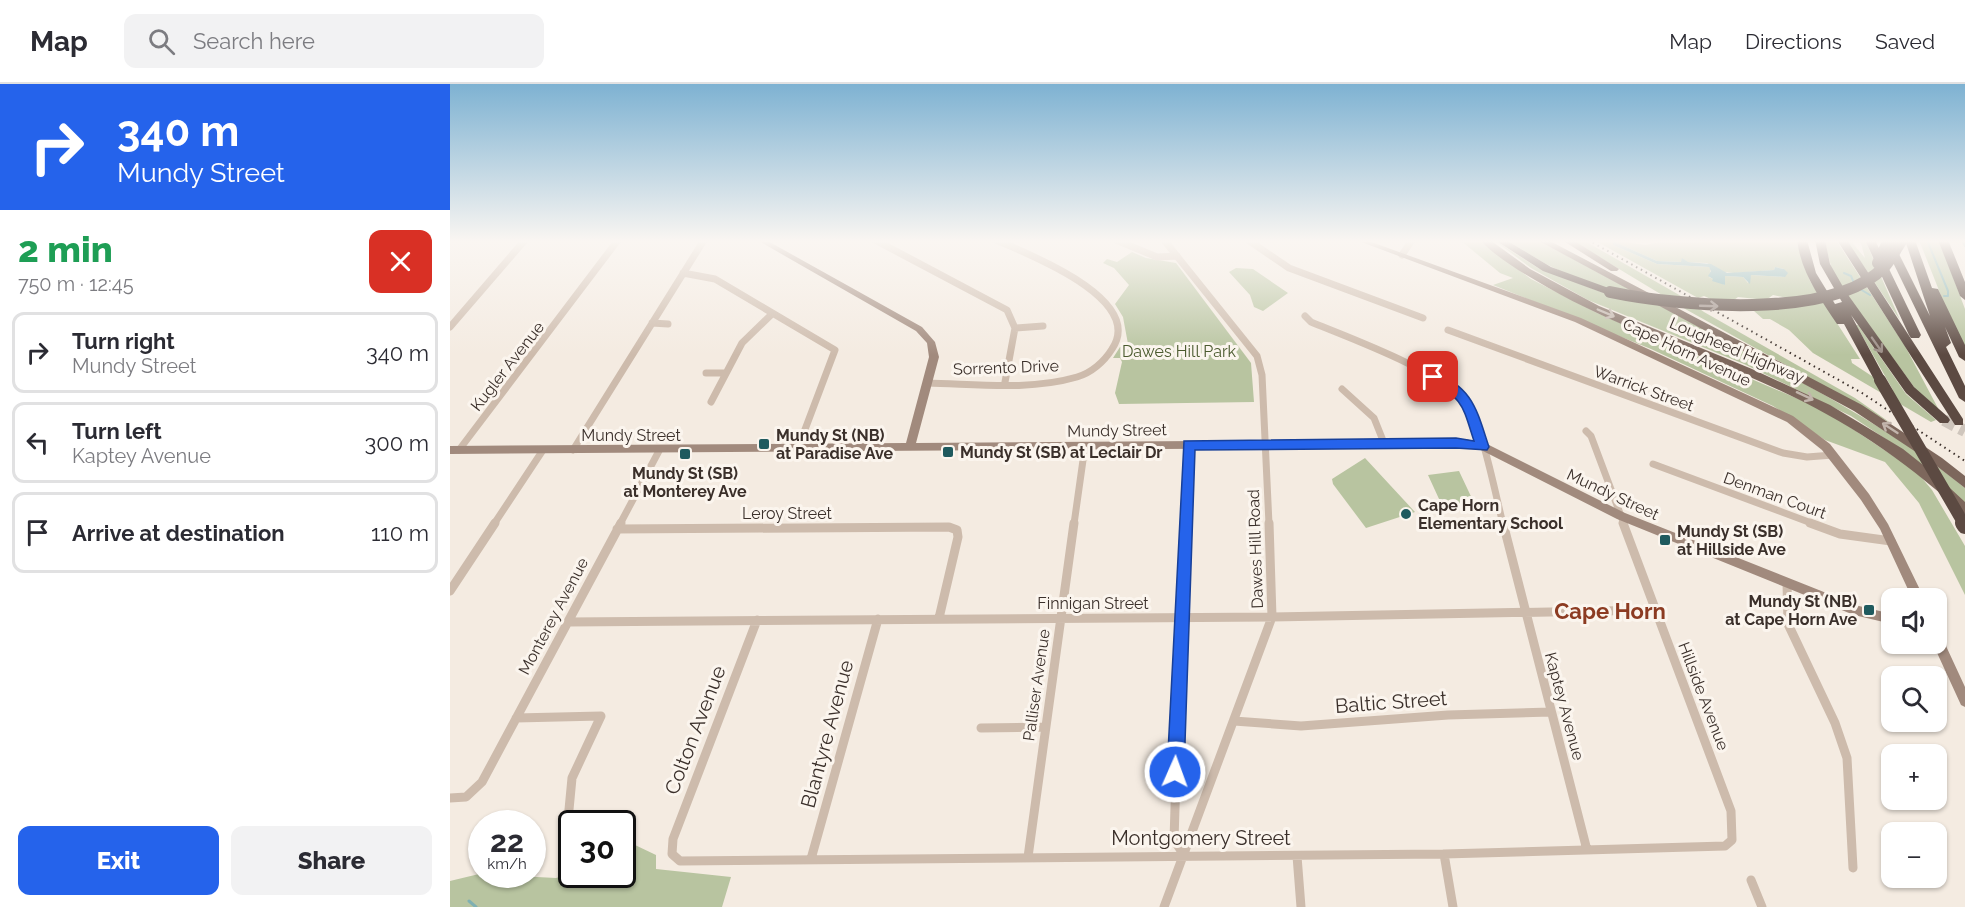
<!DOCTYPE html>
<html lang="en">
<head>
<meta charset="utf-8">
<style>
  :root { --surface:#fff; --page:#f2f2f3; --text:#2b2b33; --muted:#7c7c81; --line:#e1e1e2; --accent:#2563eb }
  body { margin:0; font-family:Raleway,sans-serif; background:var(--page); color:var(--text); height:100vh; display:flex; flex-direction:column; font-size:22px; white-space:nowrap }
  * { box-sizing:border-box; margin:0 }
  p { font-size:20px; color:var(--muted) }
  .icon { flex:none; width:33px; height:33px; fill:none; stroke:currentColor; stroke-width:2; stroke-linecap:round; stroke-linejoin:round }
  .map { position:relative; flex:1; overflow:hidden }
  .sheet { display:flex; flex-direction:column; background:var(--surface); width:450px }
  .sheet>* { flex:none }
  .top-card { background:#2563eb; color:#fff; overflow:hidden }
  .fabs { position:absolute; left:1431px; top:504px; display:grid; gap:12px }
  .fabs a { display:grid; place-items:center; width:66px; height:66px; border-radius:12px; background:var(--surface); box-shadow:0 2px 4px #0004; font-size:30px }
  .speed { position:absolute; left:18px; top:726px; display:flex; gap:12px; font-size:30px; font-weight:700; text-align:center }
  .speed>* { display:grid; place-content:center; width:78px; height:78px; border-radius:50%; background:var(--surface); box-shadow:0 2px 4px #0004; line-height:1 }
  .speed small { font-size:15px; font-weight:400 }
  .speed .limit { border:3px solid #111; border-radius:9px; background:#fff; color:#111 }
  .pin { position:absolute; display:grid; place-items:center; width:51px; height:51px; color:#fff; margin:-26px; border-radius:12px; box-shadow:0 3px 9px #0006 }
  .me { position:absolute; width:66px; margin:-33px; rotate:2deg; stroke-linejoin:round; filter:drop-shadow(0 0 4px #0008) }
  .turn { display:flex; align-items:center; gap:21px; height:126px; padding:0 18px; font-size:27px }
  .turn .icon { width:78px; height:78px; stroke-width:2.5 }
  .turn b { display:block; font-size:42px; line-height:51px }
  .round { display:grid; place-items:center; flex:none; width:63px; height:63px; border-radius:12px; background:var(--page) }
  .summary { display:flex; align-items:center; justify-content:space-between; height:102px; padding:0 18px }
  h1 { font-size:36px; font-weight:800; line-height:45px; color:#1e9e55 }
  .primary-button { display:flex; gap:12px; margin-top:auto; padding:12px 18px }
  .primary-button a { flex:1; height:69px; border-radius:12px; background:var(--accent); color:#fff; font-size:24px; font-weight:800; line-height:69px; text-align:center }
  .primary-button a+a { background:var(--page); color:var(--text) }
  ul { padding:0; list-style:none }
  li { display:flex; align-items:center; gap:18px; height:81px; margin:0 12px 9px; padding:0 6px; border:3px solid var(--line); border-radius:12px }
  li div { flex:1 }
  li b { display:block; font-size:22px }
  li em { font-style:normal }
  header { display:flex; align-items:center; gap:36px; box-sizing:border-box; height:84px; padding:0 30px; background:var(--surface); border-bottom:2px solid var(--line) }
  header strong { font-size:28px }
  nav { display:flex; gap:33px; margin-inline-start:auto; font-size:21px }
  .search { width:420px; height:54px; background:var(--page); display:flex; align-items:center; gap:15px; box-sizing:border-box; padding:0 21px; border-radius:12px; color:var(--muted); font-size:22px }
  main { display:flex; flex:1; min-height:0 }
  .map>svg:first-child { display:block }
  .green { fill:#b8c4a0; fill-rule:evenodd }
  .water { fill:#7fb0b2 }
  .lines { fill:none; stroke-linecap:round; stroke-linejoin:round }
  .stream-far1 { stroke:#7fb0b2; stroke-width:2 }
  .stream { stroke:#7fb0b2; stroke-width:3 }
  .highway-tunnel { stroke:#cfc6bd; stroke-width:12; stroke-dasharray:12 6; stroke-linecap:butt }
  .street-far1 { stroke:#cdbbac; stroke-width:7 }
  .street { stroke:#cdbbac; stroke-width:9 }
  .secondary { fill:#a18a7d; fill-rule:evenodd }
  .primary { fill:#7d675c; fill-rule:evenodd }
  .highway { fill:#5c4a42; fill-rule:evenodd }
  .rail { stroke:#3b302b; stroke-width:2; stroke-dasharray:1.5 4; stroke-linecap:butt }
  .highway-bridge-far1 { stroke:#5c4a42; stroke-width:12 }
  .highway-bridge { stroke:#5c4a42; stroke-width:16 }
  .oneway { stroke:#9c8e87 }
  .oneway2 { stroke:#c2b5ac }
  .route { fill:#2563eb; stroke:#184099; stroke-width:1.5 }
  .poi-dot { fill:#1f5a5e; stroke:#fbf5ee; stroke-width:2 }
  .labels { text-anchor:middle; stroke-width:6; stroke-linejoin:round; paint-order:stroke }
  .street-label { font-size:16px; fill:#3b302b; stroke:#fbf5ee }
  .park-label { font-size:16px; fill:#4a5a2e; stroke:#fbf5ee }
  .poi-label { font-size:16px; font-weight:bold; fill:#3b302b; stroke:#fbf5ee; text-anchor:start }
  .near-street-label { font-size:20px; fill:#3b302b; stroke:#fbf5ee }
  .district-label { font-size:22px; font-weight:bold; fill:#8c3b22; stroke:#fbf5ee }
</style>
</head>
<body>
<header>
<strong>Map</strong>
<div class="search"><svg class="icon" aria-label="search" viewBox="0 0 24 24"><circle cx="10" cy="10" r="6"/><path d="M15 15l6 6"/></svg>Search here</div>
<nav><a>Map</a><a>Directions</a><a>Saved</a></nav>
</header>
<main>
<section class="sheet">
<div class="top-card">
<div class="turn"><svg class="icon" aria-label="right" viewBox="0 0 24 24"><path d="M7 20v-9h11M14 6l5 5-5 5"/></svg><div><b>340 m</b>Mundy Street</div></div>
</div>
<div class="summary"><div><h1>2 min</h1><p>750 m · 12:45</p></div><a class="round" style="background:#d93025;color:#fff"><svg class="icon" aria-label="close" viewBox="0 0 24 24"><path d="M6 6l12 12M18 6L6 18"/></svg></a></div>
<ul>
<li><svg class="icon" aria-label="right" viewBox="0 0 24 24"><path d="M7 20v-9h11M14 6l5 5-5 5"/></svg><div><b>Turn right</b><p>Mundy Street</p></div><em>340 m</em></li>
<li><svg class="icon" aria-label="left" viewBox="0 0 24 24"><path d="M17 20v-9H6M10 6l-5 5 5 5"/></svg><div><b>Turn left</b><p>Kaptey Avenue</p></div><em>300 m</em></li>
<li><svg class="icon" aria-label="arrive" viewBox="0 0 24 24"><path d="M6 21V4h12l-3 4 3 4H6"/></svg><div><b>Arrive at destination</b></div><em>110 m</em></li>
</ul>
<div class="primary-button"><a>Exit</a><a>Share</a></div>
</section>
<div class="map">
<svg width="1515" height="823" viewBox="0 0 1515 823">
  <rect width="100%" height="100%" fill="#f4ebe1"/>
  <path class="green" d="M1010,156H1029L1081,195L1147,229L1374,326L1466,387L1482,406L1515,462V511L1469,419L1435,378L1375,356L1323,322L1201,265L1043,201L1063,194L1050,189Z
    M1044,156L1088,184L1159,211L1096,180L1056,156H1087C1159,194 1231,233 1303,272C1377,312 1450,351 1515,404V419L1457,369L1401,332L1294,280L1138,216L1081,184Z
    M1121,156H1133L1231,212L1254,228L1405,314L1442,340L1237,226Z
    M1144,156H1178L1180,159L1196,161L1205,159L1346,156L1360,197L1410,275H1401L1402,279L1443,306L1406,241H1408L1456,310L1486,336L1481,338L1363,269L1339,246L1320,235H1313L1304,227V224L1337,214L1323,211L1316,216L1288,213L1276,222L1254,212L1248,214ZM1163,157L1207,177L1257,179L1273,188L1284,189L1324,186L1325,183L1334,185L1335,193L1301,191L1298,199L1293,193L1275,192V201L1259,193L1261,185L1259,183L1207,180L1163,161Z
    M1374,156H1386L1455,262L1490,328L1472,314L1384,193Z
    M1396,156H1400L1415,174L1410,156H1415L1450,236Z
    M1469,156H1489L1515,225V264L1494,219Z
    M682,168L696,174L726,179L801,279L804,318L669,320L665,309L672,278L670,274H663L670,263L678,260L673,233L665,220L679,201L664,184L653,179L657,175L667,178Z
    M786,184L803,185L838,209L813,227L804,223L800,211L779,188Z
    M915,374L965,428L916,444L883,400L882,395Z
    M1009,387L1026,423L995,428L978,391Z
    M163,729L179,734L185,761L206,771V785L281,793L272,823H0V797L29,790L106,794L121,790H172V740L144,739Z"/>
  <path class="water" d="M1163,157L1207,177L1231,178L1232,174L1238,178L1261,180L1277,189L1324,186L1325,183L1334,185L1338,189L1335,193L1301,191L1300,200L1293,193L1275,192V201L1262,197L1263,195L1258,192L1261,187L1259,183L1207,180L1163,161Z"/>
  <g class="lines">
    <path class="stream-far1" d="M1477,156L1498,207V212H1494
      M1512,156L1515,162
      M1394,189L1401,192L1404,199
      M1410,205L1420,211"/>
    <path class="stream" d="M19,817L26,823"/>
    <path class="highway-tunnel" d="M1494,336L1515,347"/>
    <path class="street-far1" d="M425,156L557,226L565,244L555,298
      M666,156L707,173L727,172
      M714,156L807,272L812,291L819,440
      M798,156L839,184L973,234
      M952,171L962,156
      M233,189L265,195L385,266L348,364
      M855,232L861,238C900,254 996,289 1018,321C1032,341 1046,413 1053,440
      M202,239L218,240
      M0,243L75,156
      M565,244L593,242
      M998,246L1333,369L1357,373L1383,371
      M256,289H275
      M477,299C526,300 579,307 627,293C641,289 654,278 662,265C696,215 578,170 546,156
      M892,305L924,334L934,359
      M261,318L292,259L322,230
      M1136,347L1141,352L1174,440
      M9,366L168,156
      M123,366L254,156
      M1203,380L1364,440
      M44,440L93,366
      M170,440L210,365
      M624,440L635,362
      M734,440L738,361"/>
    <path class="street" d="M1053,439L1137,766
      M1360,439L1390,450L1441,457
      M167,445L499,443L507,446L508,453L489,534
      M1337,499L1338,540L1385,639L1397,674L1403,784
      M0,507L45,439
      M307,536L223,755L222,770L230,777L994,770L1275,762L1282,756L1281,727L1173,439
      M118,538L822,533L1205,526
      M66,634L151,632L122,694L118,736
      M784,637L851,642L998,631L1101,628
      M531,644L595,643
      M0,714L16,713L32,698L171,439
      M994,770L1003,823
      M734,771L724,756L734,439
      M847,772L851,823
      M578,773L624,439
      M361,775L428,535
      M1301,796L1312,823
      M714,823L822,533L819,439"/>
    <path class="secondary" d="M307,156H316L472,243L485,258L489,273L466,359L1015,355L1037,360L1175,429L1409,522L1442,530V540L1404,531L1167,435L1031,366L1015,363L0,370V362L456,359L479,273L477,259L466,247Z
      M906,156H916L1131,234L1343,332L1380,360L1419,410L1438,440L1474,514H1462L1430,445L1411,416L1372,366L1337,338L1125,238Z
      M1486,548L1490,549L1515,603V623L1511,621L1483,560H1486Z"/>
    <path class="primary" d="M1030,156H1040L1080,185L1149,222L1302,285L1380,321L1453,365L1487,392L1515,418V430L1511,428C1443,365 1378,326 1293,290C1224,260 1150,236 1085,196C1066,185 1045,172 1030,156Z
      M1087,156H1098L1412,321L1492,374L1515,392V404L1484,380L1404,327Z
      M1112,156H1123L1169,185L1167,187H1161Z"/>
    <path class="highway" d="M1045,156H1056L1101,183L1164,206L1165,208L1164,210H1156L1093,187Z
      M1347,156H1357L1366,189L1385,220L1392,218L1370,180L1365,156H1375L1380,180L1396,208L1464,303L1498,333L1500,336L1498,339H1490L1456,309L1401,231L1436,296L1430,300L1426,299L1394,240H1387C1369,213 1351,188 1347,156Z
      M1387,156H1397L1513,335V341H1505Z
      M1415,156H1425L1471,251L1469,254H1461L1459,251Z
      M1455,156H1465L1482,204L1488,205L1489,207L1515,261V277L1509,273L1495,243L1501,259L1496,263L1515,302V318L1509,314L1434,160L1439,157L1444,160L1480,232Z
      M1488,156H1498L1515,198V216L1510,212Z"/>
    <path class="rail" d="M1138,156L1412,309L1515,377"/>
    <path class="highway-bridge-far1" d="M1428,179L1439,156
      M1160,208C1227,222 1383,237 1434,183C1441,175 1446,164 1452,156
      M1430,296L1514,440"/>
    <path class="highway-bridge" d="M1513,439L1515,442"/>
  </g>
  <defs><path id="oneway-shaft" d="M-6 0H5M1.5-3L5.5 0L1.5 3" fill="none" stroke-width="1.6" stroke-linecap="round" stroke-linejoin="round" transform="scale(1.5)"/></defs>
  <g class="oneway">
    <use href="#oneway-shaft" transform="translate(1259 222) rotate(2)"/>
    <use href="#oneway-shaft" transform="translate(1427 261) rotate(55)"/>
  </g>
  <g class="oneway2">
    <use href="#oneway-shaft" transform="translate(1156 229) rotate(23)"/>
    <use href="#oneway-shaft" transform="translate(1355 312) rotate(25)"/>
    <use href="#oneway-shaft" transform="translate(1440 344) rotate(-147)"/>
  </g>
  <linearGradient id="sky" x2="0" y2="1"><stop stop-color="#7eb2d2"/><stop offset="0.58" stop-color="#faf6f2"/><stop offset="1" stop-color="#faf6f2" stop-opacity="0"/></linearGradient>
  <rect width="1515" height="271" fill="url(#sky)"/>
  <path class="route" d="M983,289C1023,302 1027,327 1039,363L1037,366L1006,364L745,366L734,688L731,694L725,697L719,694L717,688L734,357L1006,354L1024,357C1012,320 1014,316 979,296L977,293Z"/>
  <g class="poi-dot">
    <rect x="308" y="354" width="12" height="12" rx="3"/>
    <rect x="492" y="362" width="12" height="12" rx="3"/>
    <rect x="229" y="364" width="12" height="12" rx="3"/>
    <circle cx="956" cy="430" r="6"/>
    <rect x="1209" y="450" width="12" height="12" rx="3"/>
    <rect x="1413" y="520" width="12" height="12" rx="3"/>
  </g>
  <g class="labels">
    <g class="street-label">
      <text transform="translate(1287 266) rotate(23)" y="6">Lougheed Highway</text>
      <text transform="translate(1237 268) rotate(25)" y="6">Cape Horn Avenue</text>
      <text transform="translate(57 282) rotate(-52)" y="6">Kugler Avenue</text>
      <text transform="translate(556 283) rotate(-2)" y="6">Sorrento Drive</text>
      <text transform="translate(1194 304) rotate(20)" y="6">Warrick Street</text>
      <text transform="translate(667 346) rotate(-1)" y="6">Mundy Street</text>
      <text x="181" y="357">Mundy Street</text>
      <text transform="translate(1163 410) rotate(25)" y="6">Mundy Street</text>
      <text transform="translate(1325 411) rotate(20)" y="6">Denman Court</text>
      <text x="337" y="435">Leroy Street</text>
      <text transform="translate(805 465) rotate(-92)" y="6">Dawes Hill Road</text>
      <text x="643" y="525">Finnigan Street</text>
      <text transform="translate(103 532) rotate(-62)" y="6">Monterey Avenue</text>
      <text transform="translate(586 601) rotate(-82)" y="6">Palliser Avenue</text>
      <text transform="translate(1254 612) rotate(69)" y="6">Hillside Avenue</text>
      <text transform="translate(1115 622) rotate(75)" y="6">Kaptey Avenue</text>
    </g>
    <g class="park-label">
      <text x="729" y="273">Dawes Hill Park</text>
    </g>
    <g class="poi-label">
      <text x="326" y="357">Mundy St (NB)<tspan x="326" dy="18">at Paradise Ave</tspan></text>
      <text x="510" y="374">Mundy St (SB) at Leclair Dr</text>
      <text x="235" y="395" text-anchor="middle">Mundy St (SB)<tspan x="235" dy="18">at Monterey Ave</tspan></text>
      <text x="968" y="427">Cape Horn<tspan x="968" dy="18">Elementary School</tspan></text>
      <text x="1227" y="453">Mundy St (SB)<tspan x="1227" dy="18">at Hillside Ave</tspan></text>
      <text x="1407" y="523" text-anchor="end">Mundy St (NB)<tspan x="1407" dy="18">at Cape Horn Ave</tspan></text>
    </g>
    <g class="near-street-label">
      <text transform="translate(941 618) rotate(-4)" y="7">Baltic Street</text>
      <text transform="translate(245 646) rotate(-69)" y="7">Colton Avenue</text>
      <text transform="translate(377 650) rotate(-75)" y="7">Blantyre Avenue</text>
      <text x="751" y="761">Montgomery Street</text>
    </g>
    <g class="district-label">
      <text x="1160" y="535">Cape Horn</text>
    </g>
  </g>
</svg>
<div class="fabs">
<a><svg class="icon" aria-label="sound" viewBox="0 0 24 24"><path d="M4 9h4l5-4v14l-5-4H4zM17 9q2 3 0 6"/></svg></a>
<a><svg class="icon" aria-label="search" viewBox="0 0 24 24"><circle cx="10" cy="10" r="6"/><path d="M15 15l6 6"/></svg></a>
<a>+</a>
<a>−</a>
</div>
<div class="speed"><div>22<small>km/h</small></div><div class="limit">30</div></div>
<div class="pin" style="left:983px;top:293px;background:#d93025"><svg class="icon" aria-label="arrive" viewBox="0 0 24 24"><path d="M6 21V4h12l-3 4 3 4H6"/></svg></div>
<svg class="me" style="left:725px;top:688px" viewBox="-20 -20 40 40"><circle r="17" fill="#2563eb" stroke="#fff" stroke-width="3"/><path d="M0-11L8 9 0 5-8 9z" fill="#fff"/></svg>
</div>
</main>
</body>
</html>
